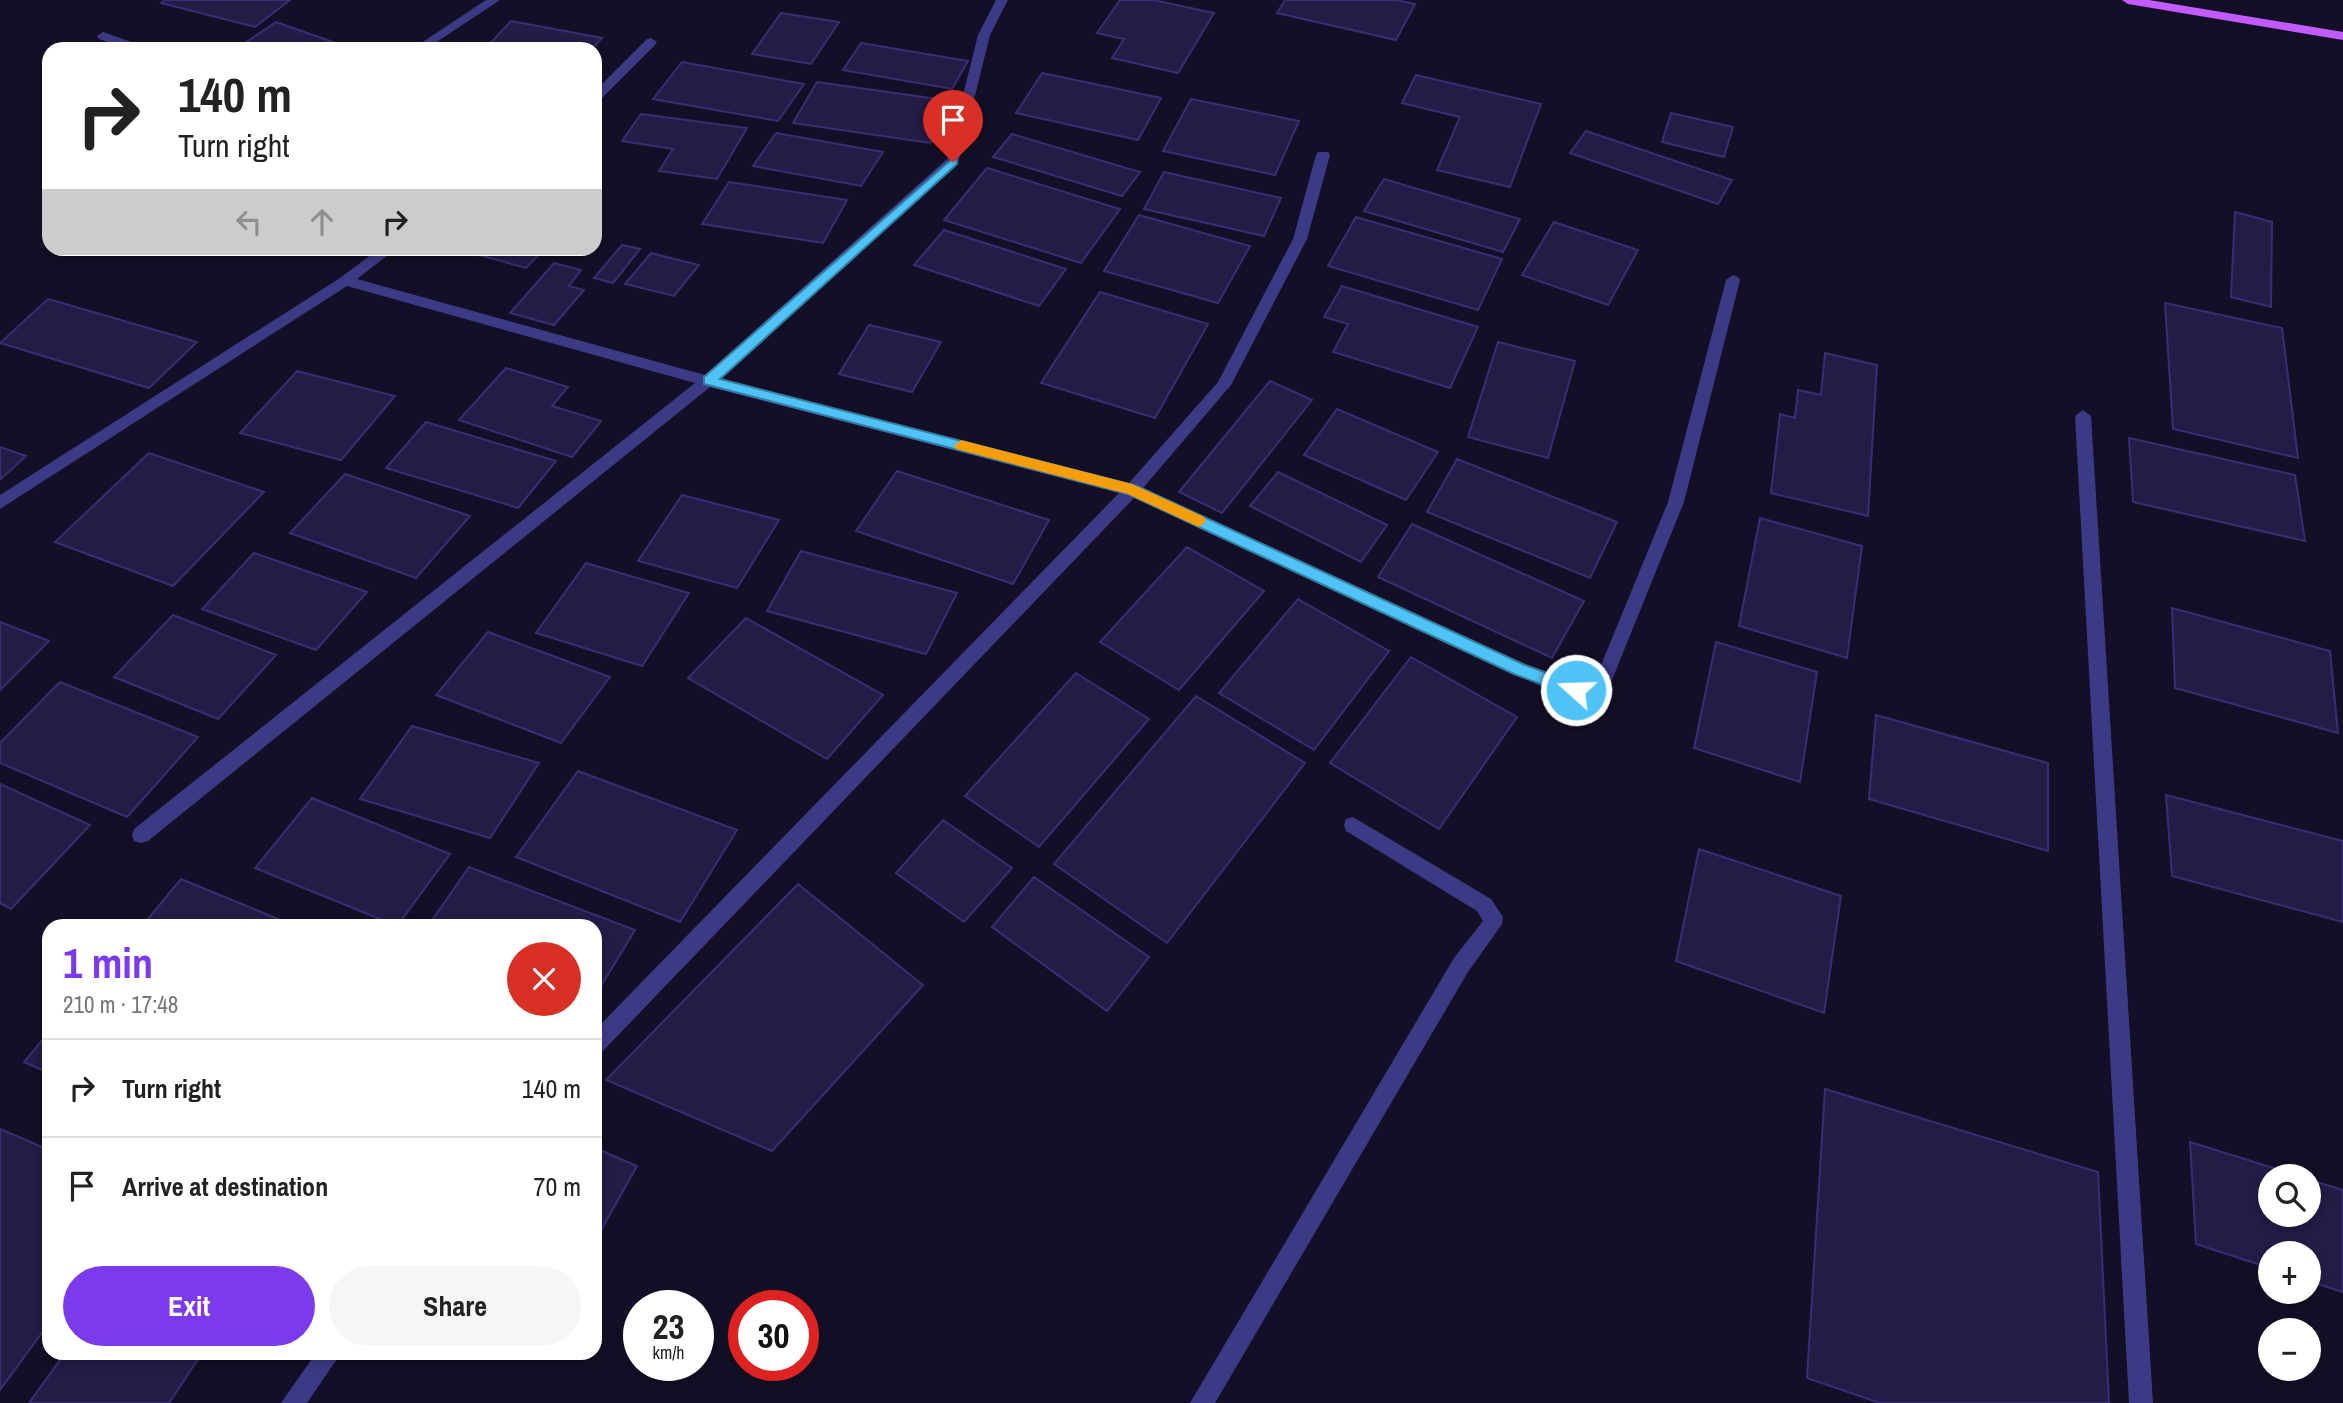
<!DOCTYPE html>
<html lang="en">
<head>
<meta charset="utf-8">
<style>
  :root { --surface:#fff; --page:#f6f6f6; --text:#222; --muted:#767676; --line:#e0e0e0; --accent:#7c3aed }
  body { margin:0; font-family:"Archivo Narrow",sans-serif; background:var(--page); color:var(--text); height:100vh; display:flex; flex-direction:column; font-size:26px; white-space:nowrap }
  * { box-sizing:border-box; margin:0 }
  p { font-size:23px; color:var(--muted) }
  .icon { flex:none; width:38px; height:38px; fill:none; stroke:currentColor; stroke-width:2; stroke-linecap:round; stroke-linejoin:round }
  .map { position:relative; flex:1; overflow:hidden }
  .side { position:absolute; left:42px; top:919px; width:560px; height:441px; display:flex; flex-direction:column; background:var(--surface); border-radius:21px; box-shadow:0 4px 10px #0003 }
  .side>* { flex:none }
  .banner { position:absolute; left:42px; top:42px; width:560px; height:214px; border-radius:21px; box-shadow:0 4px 10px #0003; background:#fff; color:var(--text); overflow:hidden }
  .fabs { position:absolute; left:2258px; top:1164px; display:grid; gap:14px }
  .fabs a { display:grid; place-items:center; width:63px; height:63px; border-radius:50%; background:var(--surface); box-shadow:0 4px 10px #0003; font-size:35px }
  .speed { position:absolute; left:623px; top:1290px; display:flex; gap:14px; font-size:35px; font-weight:700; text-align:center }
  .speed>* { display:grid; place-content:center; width:91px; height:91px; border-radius:50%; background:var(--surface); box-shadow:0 4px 10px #0003; line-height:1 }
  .speed small { font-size:18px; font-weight:400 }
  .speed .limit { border:10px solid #d22; background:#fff; color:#111 }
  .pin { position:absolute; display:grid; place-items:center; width:60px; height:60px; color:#fff; margin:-72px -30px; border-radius:50% 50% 50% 0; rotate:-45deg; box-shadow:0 0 7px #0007 }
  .pin .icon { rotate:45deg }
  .me { position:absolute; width:77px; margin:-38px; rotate:290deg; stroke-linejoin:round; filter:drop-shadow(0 0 5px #0008) }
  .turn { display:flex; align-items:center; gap:24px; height:147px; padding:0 21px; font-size:32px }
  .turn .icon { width:91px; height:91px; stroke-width:2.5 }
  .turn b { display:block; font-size:49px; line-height:60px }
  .lanes { display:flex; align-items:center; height:66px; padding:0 21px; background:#0003; justify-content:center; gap:35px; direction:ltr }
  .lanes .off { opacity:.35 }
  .round { display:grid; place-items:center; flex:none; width:74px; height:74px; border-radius:37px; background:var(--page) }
  .overview { display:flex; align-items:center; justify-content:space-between; height:119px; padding:0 21px }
  h1 { font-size:42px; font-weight:700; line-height:52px; color:var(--accent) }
  .action { display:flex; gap:14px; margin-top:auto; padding:14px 21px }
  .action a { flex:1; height:80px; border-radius:42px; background:var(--accent); color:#fff; font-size:28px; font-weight:700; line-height:80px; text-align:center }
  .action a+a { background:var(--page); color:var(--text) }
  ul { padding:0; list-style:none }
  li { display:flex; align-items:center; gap:21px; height:98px; padding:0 21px; border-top:2px solid var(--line) }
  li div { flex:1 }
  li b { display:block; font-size:26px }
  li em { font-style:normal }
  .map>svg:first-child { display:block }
  .building { fill:#241b47; stroke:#3b2d73; stroke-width:2 }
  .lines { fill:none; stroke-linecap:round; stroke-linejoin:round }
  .minor { fill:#3d3a85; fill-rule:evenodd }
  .major { fill:#c25bff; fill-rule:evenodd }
  .route { fill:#4fc3f7; stroke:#337fa1; stroke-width:2 }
  .slow { fill:#f59e0b }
</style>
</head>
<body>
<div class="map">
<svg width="2343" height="1403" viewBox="0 0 2343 1403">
  <rect width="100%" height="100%" fill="#130f26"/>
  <path class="building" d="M165,0H290L255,27L161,3Z
    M1120,0H1153L1214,13L1178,73L1112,58L1124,39L1097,33Z
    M1285,0H1396L1415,4L1396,40L1277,13Z
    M781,13L839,22L811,64L752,54Z
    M511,21L602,38L592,49H485Z
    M276,22L353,49H236Z
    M861,43L968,61L952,89L843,70Z
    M682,62L804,84L778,121L653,99Z
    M1042,73L1161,98L1138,140L1016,113Z
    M1416,75L1541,104L1510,187L1437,170L1460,117L1402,103Z
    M817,82L952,101L930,143L793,123Z
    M1191,99L1299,121L1275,175L1163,151Z
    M1671,113L1733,127L1724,157L1662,142Z
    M641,114L747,128L717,179L659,171L673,149L622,141Z
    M1586,131L1732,180L1718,204L1570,153Z
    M776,133L883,152L861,186L753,166Z
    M1012,134L1140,172L1122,196L993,157Z
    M987,168L1120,209L1081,263L944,220Z
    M1164,172L1281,198L1264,236L1144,209Z
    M1384,179L1520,219L1503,252L1364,211Z
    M729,182L847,200L823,243L702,224Z
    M2235,212L2272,222L2271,307L2231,297Z
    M1139,215L1250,246L1218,303L1104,271Z
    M1356,217L1502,259L1478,310L1328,266Z
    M1554,222L1638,250L1608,305L1522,275Z
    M944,230L1066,269L1039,306L914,265Z
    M622,245L640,249L613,283L594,278Z
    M472,248H545L526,268L468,252Z
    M651,253L699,265L674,296L625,284Z
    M554,263L581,270L569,286L584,290L554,325L510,313Z
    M1342,286L1478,327L1450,388L1333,352L1348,324L1324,317Z
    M1100,292L1208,324L1155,418L1041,383Z
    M48,299L197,342L149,388L0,343Z
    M2165,303L2282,328L2298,458L2173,429Z
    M869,325L941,342L912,392L839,374Z
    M1498,342L1575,361L1548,458L1468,437Z
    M1825,353L1877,365L1868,516L1771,493L1780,414L1795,418L1798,390L1821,395Z
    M506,368L568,387L552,406L601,421L572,457L459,420Z
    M297,371L395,396L341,460L240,433Z
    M1270,381L1312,400L1222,513L1179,492Z
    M1337,409L1438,452L1406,500L1304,455Z
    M426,422L556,461L518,508L386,468Z
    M2129,438L2295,475L2305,541L2133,502Z
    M0,447L26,456L0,480Z
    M149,453L264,492L173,586L55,542Z
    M1457,459L1617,522L1590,578L1427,512Z
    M897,471L1049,520L1013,584L856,531Z
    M1278,472L1387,525L1361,562L1250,506Z
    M345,474L470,516L416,578L290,533Z
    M682,495L779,520L737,588L638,561Z
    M1760,518L1862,546L1847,658L1739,626Z
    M1412,524L1584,601L1552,658L1378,577Z
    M1187,547L1264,591L1179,690L1100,642Z
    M801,551L957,593L926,654L767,611Z
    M254,553L367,592L316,650L202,609Z
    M586,563L689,593L642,666L536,633Z
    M1298,599L1389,651L1314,750L1219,693Z
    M2172,608L2330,651L2338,733L2175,688Z
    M173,615L276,655L218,719L114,677Z
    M746,618L883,695L827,759L688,678Z
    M0,622L49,641L0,690Z
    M488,632L610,677L561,743L436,695Z
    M1716,642L1817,672L1800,782L1694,748Z
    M1411,657L1517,717L1439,829L1330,763Z
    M1076,673L1149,719L1039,847L965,796Z
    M60,682L198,737L127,817L0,763V743Z
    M1196,696L1305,763L1167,943L1054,864Z
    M1876,715L2048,763V851L1869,799Z
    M412,726L539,763L490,838L360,799Z
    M578,771L737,830L680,922L516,857Z
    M0,784L90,825L11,909L0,903Z
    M2166,795L2343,841V922L2172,876Z
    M312,798L450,854L397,926L255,868Z
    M943,820L1012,868L964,922L896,873Z
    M1699,849L1841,896L1824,1013L1676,961Z
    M469,867L635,930L595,996V926H428Z
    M1034,877L1149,957L1107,1011L992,927Z
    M181,879L295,926H142Z
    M798,884L923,985L772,1151L606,1080Z
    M49,1032V1073L24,1062Z
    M1825,1089L2098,1172L2109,1403H1880L1807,1378Z
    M0,1129L49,1150V1323L0,1390Z
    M2190,1142L2299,1176H2270V1214H2308V1179L2343,1190V1292L2308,1281V1253H2270V1268L2196,1244Z
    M595,1148L637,1166L595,1241Z
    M65,1353H202L169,1403H29Z"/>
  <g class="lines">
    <path class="minor" d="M486,0H500L426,49H412Z
      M996,0H1008L990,35L958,164L720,379L1129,483L1218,382L1293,239L1316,155L1318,152H1328L1330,155L1307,239L1231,385L1143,488L1525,665C1552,675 1573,687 1599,670L1668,502L1726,280L1733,275L1738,277L1740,280L1684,502L1612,680C1590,695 1572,697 1547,689L1134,498L602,1052L595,1055V1030L1119,493L710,387L148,841L141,843L134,841L132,835L134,829L695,383L347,286L0,509V495L340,278L380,248H397L357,279L705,375L947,159L978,35Z
      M103,32L143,46L145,49H128L99,39L97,36Z
      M651,38L657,42L655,45L599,101L595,102V91L647,39Z
      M2083,410L2091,416L2153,1403H2129L2075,416Z
      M1353,817L1491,899L1503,917L1502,924L1468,972L1215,1403H1190L1454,958L1483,921L1477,911L1346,831L1344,825L1346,819Z
      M316,1353H341L307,1403H281Z"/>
    <path class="major" d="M2122,0H2149L2343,32V40L2128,4Z"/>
  </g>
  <path class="route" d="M953,158L957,159V164L720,379L1137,486L1525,665L1581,685L1583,690L1581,695L1576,697L1514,674L1128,494L704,384V377Z"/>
  <path class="slow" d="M961,440L1132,484L1204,517L1206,521L1199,527L1128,494L956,449L954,446Z"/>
</svg>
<div class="fabs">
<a><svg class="icon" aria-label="search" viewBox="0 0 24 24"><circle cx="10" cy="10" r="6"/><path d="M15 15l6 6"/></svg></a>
<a>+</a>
<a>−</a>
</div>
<div class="speed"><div>23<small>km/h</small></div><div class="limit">30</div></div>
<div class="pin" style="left:953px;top:162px;background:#d93025"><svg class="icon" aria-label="arrive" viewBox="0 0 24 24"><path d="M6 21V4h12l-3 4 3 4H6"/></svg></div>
<svg class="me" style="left:1576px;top:690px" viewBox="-20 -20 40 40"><circle r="17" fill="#4fc3f7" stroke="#fff" stroke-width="3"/><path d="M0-11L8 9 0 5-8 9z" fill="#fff"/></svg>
<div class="banner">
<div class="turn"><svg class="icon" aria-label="right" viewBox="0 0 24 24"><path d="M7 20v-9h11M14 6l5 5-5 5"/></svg><div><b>140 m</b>Turn right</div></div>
<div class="lanes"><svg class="icon off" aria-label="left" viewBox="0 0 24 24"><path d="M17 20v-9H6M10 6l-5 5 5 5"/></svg><svg class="icon off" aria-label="ahead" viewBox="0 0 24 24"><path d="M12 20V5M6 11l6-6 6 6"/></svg><svg class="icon" aria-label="right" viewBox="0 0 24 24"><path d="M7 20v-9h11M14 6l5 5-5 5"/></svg></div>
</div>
<section class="side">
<div class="overview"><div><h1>1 min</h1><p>210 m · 17:48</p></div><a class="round" style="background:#d93025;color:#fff"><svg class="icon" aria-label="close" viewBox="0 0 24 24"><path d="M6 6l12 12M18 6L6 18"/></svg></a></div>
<ul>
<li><svg class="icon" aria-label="right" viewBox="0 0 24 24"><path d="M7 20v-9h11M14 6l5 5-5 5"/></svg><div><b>Turn right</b></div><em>140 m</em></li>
<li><svg class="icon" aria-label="arrive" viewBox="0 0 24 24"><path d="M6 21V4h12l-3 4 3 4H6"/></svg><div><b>Arrive at destination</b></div><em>70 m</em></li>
</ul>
<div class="action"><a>Exit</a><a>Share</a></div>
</section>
</div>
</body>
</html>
